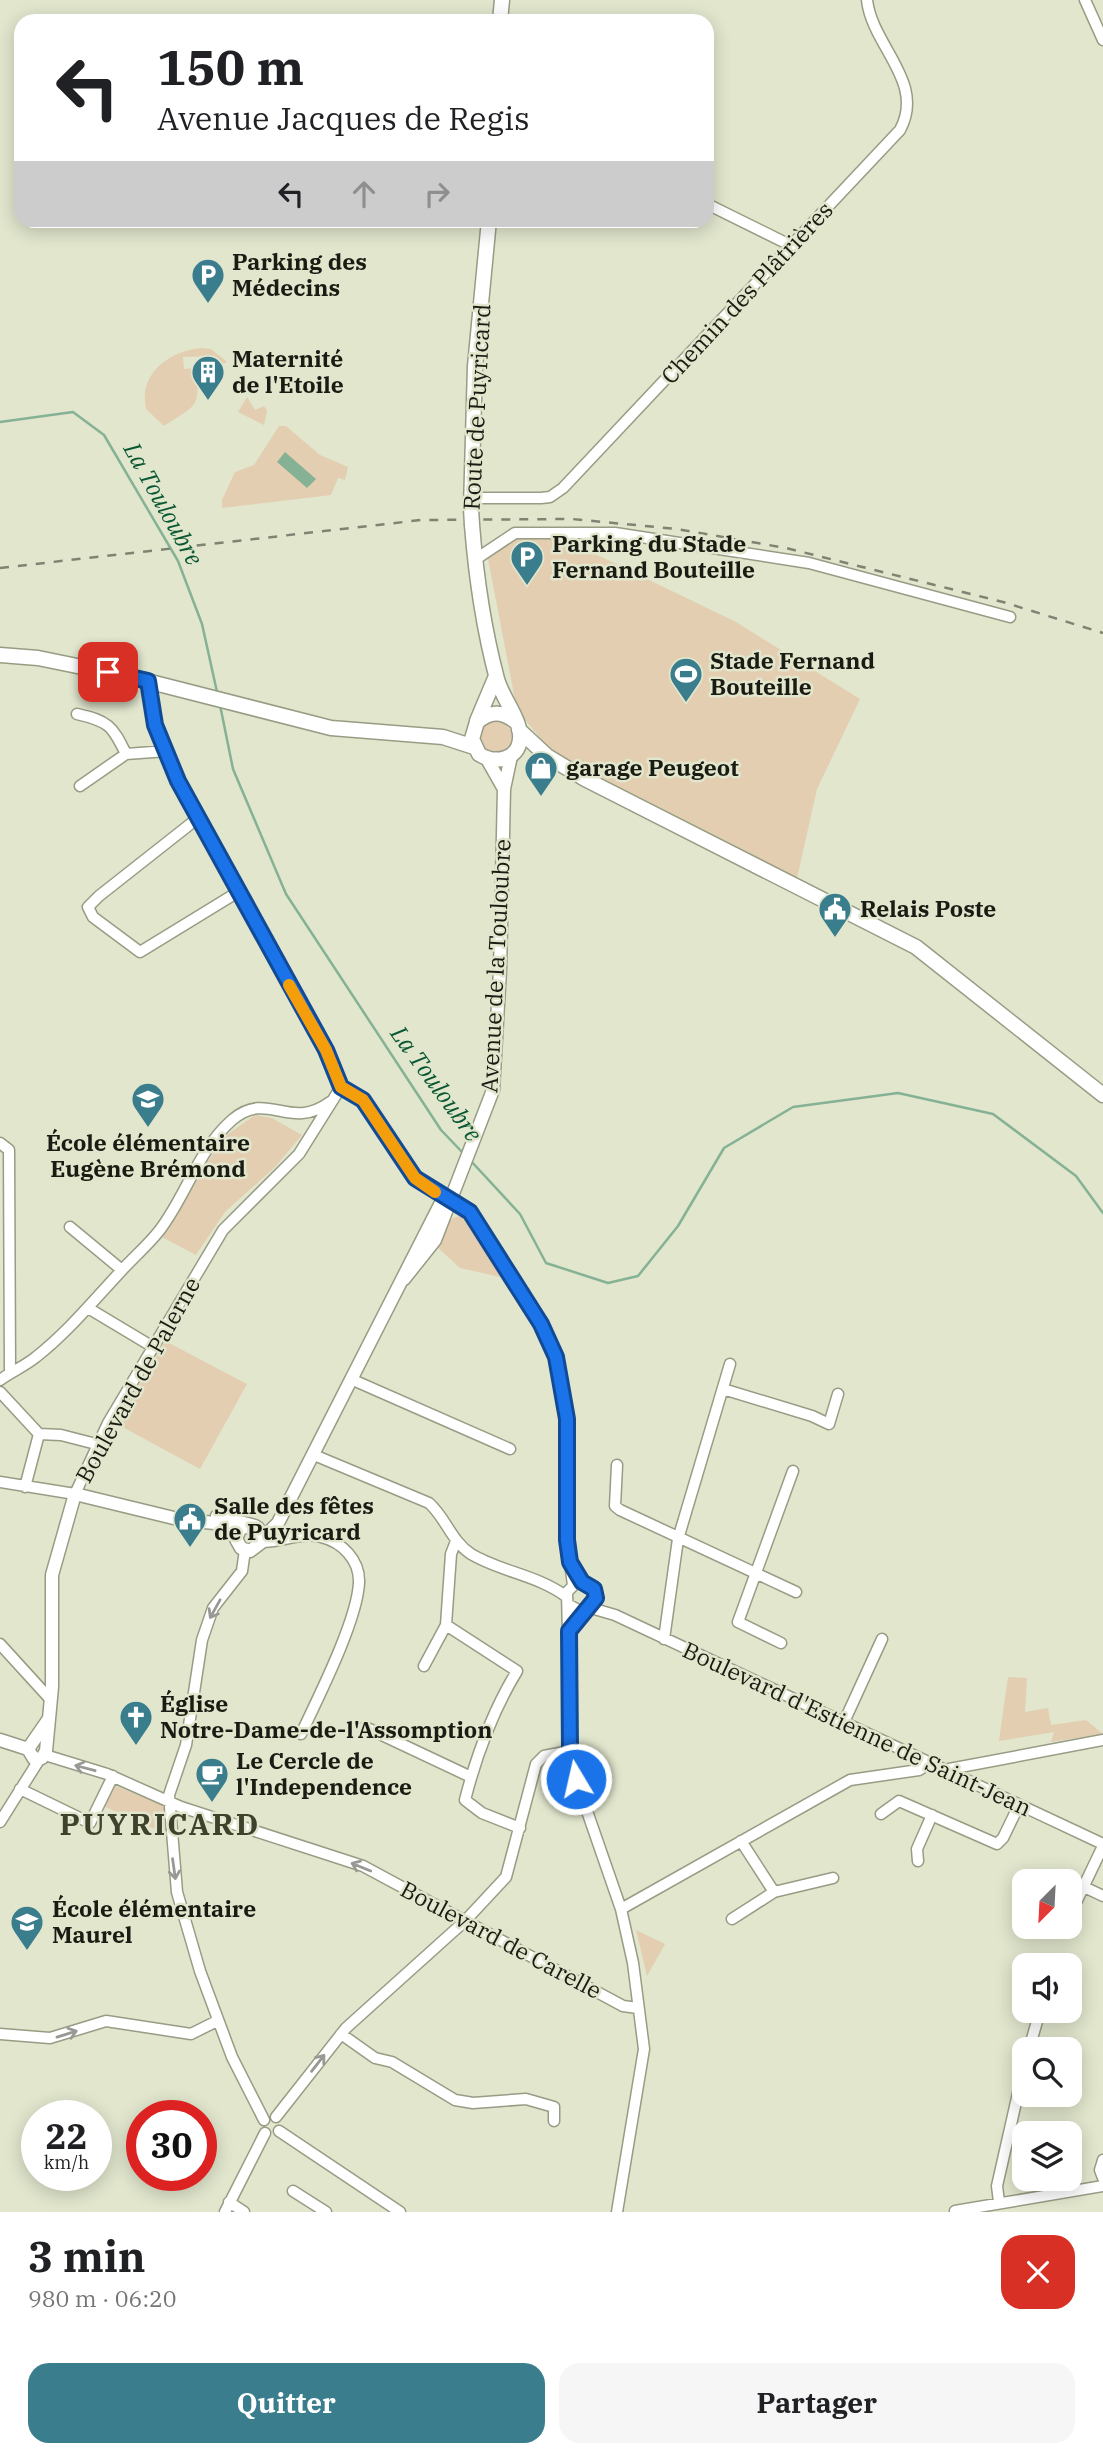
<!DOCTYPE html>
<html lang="fr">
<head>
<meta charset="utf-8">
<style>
  :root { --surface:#fff; --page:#f6f6f6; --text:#202124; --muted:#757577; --accent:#3a7d8d }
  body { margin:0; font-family:"IBM Plex Serif",serif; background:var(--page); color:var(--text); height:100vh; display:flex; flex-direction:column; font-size:26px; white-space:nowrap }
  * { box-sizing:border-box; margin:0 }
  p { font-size:23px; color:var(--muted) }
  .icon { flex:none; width:38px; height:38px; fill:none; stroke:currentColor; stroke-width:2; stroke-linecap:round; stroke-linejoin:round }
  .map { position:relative; height:2212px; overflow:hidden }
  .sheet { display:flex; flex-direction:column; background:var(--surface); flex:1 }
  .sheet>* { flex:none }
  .banner { position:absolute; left:14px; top:14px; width:700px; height:214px; border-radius:21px; box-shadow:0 4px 18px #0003; background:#fff; color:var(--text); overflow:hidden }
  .needle { width:46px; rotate:204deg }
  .tools { position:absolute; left:1012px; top:1869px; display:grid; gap:14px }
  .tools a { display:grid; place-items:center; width:70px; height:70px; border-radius:14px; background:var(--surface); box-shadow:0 4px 18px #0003; font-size:35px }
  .speed { position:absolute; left:21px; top:2100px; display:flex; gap:14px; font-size:35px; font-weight:700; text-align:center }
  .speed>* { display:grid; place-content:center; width:91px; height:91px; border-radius:50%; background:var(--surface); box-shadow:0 4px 18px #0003; line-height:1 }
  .speed small { font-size:18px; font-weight:400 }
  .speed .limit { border:10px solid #d22; background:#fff; color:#111 }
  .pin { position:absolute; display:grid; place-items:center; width:60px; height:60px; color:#fff; margin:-30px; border-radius:14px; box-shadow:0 4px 10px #0006 }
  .me { position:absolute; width:77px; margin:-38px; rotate:351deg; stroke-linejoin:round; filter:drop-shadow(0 0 5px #0008) }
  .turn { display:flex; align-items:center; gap:24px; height:147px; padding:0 28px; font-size:32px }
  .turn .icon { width:91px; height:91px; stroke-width:2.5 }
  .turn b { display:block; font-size:49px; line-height:60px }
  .lanes { display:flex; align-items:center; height:66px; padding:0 28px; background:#0003; justify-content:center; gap:35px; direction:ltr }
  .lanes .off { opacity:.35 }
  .round { display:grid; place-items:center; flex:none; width:74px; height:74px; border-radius:21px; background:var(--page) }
  .summary { display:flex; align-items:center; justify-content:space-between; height:119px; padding:0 28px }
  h1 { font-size:42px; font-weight:700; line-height:52px }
  .primary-button { display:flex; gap:14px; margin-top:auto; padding:14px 28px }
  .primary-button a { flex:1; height:80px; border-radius:21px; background:var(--accent); color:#fff; font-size:28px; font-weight:700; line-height:80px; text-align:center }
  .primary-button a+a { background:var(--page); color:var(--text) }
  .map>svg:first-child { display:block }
  .green { fill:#e3ceb1 }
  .water { fill:#85b295 }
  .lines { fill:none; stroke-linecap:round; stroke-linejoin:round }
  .stream { stroke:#85b295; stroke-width:2.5 }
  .minor-casing { stroke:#979c84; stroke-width:13 }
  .tertiary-casing { stroke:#979c84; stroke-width:15 }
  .secondary-casing { stroke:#979c84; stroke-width:17 }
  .minor { stroke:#fff; stroke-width:10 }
  .tertiary { stroke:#fff; stroke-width:12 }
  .secondary { stroke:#fff; stroke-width:14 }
  .rail { stroke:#7f8371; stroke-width:2.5; stroke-dasharray:9 9; stroke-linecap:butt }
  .secondary-bridge-casing { stroke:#979c84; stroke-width:17; stroke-linecap:butt }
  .secondary-bridge { stroke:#fff; stroke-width:14 }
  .oneway { stroke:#989995 }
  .route-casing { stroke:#114b97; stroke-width:18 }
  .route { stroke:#1a73e8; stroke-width:12 }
  .slow { stroke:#f59e0b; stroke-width:12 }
  .labels { text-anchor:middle; stroke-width:5; stroke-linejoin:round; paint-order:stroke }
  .poi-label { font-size:23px; font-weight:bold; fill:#1a1c13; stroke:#e1e6cd; text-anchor:start }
  .street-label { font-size:23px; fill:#1a1c13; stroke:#e1e6cd }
  .water-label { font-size:24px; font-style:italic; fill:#0a5833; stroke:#e1e6cd }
  .district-label { font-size:30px; font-weight:bold; letter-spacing:2px; fill:#3e422d; stroke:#e1e6cd }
</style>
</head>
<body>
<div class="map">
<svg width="1103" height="2212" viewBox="0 0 1103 2212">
  <rect width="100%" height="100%" fill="#e1e6cd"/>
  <path class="green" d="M201,348L211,349L227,362L216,367L215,356L183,357L184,369L197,368C199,409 198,404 164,426L146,409C138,373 170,351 201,348Z
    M247,397L255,410L264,406L267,410L264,425L238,412Z
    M279,426H286L320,455L348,467L345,480L338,478L331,495L222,508V500L235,472L254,465Z
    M556,535L736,622L860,699L817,789L797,878L556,757L517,710L487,554L510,538Z
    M480 737a16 16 0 1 1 32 0a16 16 0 1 1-32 0Z
    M255,1115L272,1118L302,1135L275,1167L225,1212L196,1255L162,1237L204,1166L228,1134Z
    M462,1216L469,1221L509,1279L460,1268L436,1246C443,1232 445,1217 462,1216Z
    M165,1341L247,1384L200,1469L117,1424Z
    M1008,1677L1027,1678L1025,1712L1048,1708L1051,1725L1086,1720L1103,1734L1051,1742L1054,1732L999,1741Z
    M113,1785L170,1807L166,1834L103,1806Z
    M636,1930L665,1944L647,1976Z"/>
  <path class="water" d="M285,452L316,479L307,488L277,462Z"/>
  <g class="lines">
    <path class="stream" d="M0,422L73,412L104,435L178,561L202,624L217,692
      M220,705L233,769L286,894L441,1130L463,1153
      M470,1160L520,1214L546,1263L608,1283L638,1276L678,1226L724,1148L793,1107L898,1093L993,1114L1076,1176L1103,1213"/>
    <defs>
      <path id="minor" d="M1085,0L1103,40
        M707,204L792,246
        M470,498H541L550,497L563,488L900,130C926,82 872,46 867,0
        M476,559L515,533H615L809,563L1010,617
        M148,681L155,725L178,781L325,1050L341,1087L363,1100L415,1178L428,1188L470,1212L541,1324L556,1357L567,1419V1540L573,1585
        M77,714C108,721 112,725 126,754
        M80,786L126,754L167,751
        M198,818L99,896L88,907L93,917L140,952L238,892
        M0,1143L9,1150L10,1372
        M70,1227L122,1270
        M88,1308L153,1347
        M0,1380C11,1372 25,1366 36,1357C68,1332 94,1300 122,1270C134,1257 148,1245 159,1231C187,1195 197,1151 232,1120C268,1089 289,1132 330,1102
        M353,1380L510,1449
        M723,1389L812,1416L829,1424L838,1394
        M0,1392L39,1434
        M39,1434L61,1435L96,1444
        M314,1455L429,1503C446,1518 451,1541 471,1554C501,1572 538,1575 567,1597
        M617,1465L615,1506L620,1510L796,1592
        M0,1482L75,1494L108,1423L223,1230L299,1154L341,1087
        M25,1487L39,1434
        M262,1542C281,1542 303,1532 321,1537C342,1542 360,1560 359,1583C357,1621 318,1698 301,1734
        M245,1550L242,1571L213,1608L202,1640L186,1745L169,1795L177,1892L200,1971L232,2057L264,2120
        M569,1605L580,1611L589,1609L596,1598C595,1587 588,1581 577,1582L567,1592L571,1765L621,1909L633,1963L644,2049L617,2212
        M591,1608L615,1615L1103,1844
        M446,1625L517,1671C492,1712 477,1753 465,1800L482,1813L520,1828
        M664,1639L678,1539L730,1364
        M781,1643L738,1622L793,1471
        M0,1644L51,1700
        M424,1666L446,1625L451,1554L456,1541
        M844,1722L882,1639
        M365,1727L471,1777
        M45,1755L107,1774L181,1807L363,1866L623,2006L638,2008
        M944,1770L1103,1740
        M20,1789L90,1823L113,1776
        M881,1814L899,1801L997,1844L1003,1838L1019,1805
        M0,1822L39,1760
        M741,1841L774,1892
        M918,1861L917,1849L932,1815
        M1084,1887L1103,1896
        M621,1909L850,1780L919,1770L930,1763
        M1069,1917L1103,1846
        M732,1919L774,1892L833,1878
        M0,2034L50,2038L106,2021L191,2034L217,2021
        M341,2034L375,2058L392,2062L455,2100L473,2103L526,2099L554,2107V2121
        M1029,2049L1040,2011
        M276,2117L346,2028L465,1921L506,1877L536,1764L544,1756L570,1751
        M279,2131L400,2212
        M1103,2160L1100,2170L1103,2178
        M293,2191L326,2212
        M229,2202L244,2212
        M999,2202L997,2186L1024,2067
        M955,2211L1103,2186
        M225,2212L265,2133"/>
      <path id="tertiary" d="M487,759L504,789
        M404,1279L435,1240L493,1090L500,970L504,789L511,756
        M217,1516L255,1526L258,1528L262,1542L250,1551L241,1548L236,1539L240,1529L251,1525
        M263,1538L278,1523L444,1197
        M48,1720L28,1749L34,1759L42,1758L46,1751L52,1687V1575L75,1494L182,1520L215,1523L237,1534
        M0,1740L28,1749"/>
      <path id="secondary" d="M500,21L502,0
        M471,508L475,366L489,220
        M472,525C476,576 484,630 497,679C502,698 522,721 520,739C518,761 494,764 479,754L472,739L477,722C490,711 501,711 515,721
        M0,655L38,658L131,677L331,728L443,737L474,747
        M477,721L496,676
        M519,730L547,756L585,779L916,947L1103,1095"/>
    </defs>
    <use href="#minor" class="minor-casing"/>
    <use href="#tertiary" class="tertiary-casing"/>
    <use href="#secondary" class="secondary-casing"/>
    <use href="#minor" class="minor"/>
    <use href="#tertiary" class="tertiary"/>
    <use href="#secondary" class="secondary"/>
    <path class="rail" d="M0,568L421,520L572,519L677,529L786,548L1003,602L1103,633"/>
    <defs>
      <path id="secondary-bridge" d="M471,508L472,525"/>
    </defs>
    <use href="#secondary-bridge" class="secondary-bridge-casing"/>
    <use href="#secondary-bridge" class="secondary-bridge"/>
  </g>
  <defs><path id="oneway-shaft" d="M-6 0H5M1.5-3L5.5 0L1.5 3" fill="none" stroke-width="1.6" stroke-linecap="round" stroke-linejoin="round" transform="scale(1.75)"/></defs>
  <g class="oneway">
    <use href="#oneway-shaft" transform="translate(215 1609) rotate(119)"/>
    <use href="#oneway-shaft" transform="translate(85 1768) rotate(-165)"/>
    <use href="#oneway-shaft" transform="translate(361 1867) rotate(-158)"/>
    <use href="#oneway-shaft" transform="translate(174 1869) rotate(82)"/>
    <use href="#oneway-shaft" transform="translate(67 2034) rotate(-17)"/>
    <use href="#oneway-shaft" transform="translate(318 2063) rotate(-52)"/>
  </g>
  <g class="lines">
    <defs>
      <path id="route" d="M108,672L148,681L155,725L178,781L326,1050L341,1087L363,1100L415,1178L470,1212L541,1324L556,1357L567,1419V1540L570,1562L582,1582L594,1589L596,1598L569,1631L570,1751L576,1779"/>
    </defs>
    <use href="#route" class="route-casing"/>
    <use href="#route" class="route"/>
    <path class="slow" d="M289,985L326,1050L341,1087L363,1100L415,1178L435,1192"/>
  </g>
  <defs>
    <symbol id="parking-pin" viewBox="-11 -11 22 30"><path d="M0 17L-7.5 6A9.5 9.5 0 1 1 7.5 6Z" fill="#3a7d8d" stroke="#e1e6cd"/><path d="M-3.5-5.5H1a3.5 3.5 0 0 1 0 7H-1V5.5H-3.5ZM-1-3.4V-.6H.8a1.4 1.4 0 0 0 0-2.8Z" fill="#fff"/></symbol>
    <symbol id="building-pin" viewBox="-11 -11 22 30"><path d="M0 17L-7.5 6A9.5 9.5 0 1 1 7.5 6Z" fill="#3a7d8d" stroke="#e1e6cd"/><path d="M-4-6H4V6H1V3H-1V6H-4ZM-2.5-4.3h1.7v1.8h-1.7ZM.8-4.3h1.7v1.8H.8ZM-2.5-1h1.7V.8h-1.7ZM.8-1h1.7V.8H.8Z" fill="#fff"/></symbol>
    <symbol id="stadium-pin" viewBox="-11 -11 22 30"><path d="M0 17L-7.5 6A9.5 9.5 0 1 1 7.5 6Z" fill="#3a7d8d" stroke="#e1e6cd"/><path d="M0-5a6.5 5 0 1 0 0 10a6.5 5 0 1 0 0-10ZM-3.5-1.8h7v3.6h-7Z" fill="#fff"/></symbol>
    <symbol id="shop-pin" viewBox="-11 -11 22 30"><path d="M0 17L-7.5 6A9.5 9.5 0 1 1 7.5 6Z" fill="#3a7d8d" stroke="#e1e6cd"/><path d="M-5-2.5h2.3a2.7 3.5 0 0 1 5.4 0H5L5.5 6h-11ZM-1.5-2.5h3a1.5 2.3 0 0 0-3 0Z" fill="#fff"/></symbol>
    <symbol id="civic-pin" viewBox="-11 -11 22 30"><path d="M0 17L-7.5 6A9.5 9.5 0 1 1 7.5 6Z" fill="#3a7d8d" stroke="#e1e6cd"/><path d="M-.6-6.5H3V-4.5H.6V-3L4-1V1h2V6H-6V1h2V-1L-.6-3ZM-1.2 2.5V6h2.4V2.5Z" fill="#fff"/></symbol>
    <symbol id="school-pin" viewBox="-11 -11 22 30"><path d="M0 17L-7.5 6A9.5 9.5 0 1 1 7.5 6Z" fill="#3a7d8d" stroke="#e1e6cd"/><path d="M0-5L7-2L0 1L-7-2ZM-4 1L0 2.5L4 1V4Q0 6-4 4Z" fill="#fff"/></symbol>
    <symbol id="church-pin" viewBox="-11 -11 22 30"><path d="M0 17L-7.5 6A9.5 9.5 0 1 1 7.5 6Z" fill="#3a7d8d" stroke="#e1e6cd"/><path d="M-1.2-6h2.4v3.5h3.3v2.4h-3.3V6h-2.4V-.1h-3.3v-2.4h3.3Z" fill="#fff"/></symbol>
    <symbol id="cafe-pin" viewBox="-11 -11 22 30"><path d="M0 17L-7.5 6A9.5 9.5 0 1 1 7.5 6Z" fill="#3a7d8d" stroke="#e1e6cd"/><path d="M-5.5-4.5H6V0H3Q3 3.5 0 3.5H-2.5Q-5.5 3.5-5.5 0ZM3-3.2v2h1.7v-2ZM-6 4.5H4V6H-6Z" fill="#fff"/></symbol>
  </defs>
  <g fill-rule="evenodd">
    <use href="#parking-pin" x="189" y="256" width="38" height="52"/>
    <use href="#building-pin" x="189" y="353" width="38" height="52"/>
    <use href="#parking-pin" x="508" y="538" width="38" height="52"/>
    <use href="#stadium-pin" x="667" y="655" width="38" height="52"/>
    <use href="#shop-pin" x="522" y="749" width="38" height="52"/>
    <use href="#civic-pin" x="816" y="890" width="38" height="52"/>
    <use href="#school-pin" x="129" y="1080" width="38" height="52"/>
    <use href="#civic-pin" x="171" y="1500" width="38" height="52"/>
    <use href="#church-pin" x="117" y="1698" width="38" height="52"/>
    <use href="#cafe-pin" x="193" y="1755" width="38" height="52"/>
    <use href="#school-pin" x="8" y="1903" width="38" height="52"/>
  </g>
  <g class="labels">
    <g class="poi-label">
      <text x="232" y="270">Parking des<tspan x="232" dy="26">Médecins</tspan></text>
      <text x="232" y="367">Maternité<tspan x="232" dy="26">de l'Etoile</tspan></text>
      <text x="552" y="552">Parking du Stade<tspan x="552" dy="26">Fernand Bouteille</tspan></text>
      <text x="710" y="669">Stade Fernand<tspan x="710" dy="26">Bouteille</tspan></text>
      <text x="566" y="776">garage Peugeot</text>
      <text x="860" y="917">Relais Poste</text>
      <text x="148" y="1151" text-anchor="middle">École élémentaire<tspan x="148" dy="26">Eugène Brémond</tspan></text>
      <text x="214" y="1514">Salle des fêtes<tspan x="214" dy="26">de Puyricard</tspan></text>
      <text x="160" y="1712">Église<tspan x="160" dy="26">Notre-Dame-de-l'Assomption</tspan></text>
      <text x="236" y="1769">Le Cercle de<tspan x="236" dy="26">l'Independence</tspan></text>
      <text x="52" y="1917">École élémentaire<tspan x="52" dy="26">Maurel</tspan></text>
    </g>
    <g class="street-label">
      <text transform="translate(747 293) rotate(-47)" y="8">Chemin des Plâtrières</text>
      <text transform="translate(477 407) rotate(-87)" y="8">Route de Puyricard</text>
      <text transform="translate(496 966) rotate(-87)" y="8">Avenue de la Touloubre</text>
      <text transform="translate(138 1380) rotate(-61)" y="8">Boulevard de Palerne</text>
      <text transform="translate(857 1729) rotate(25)" y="8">Boulevard d'Estienne de Saint-Jean</text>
      <text transform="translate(501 1940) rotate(28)" y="8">Boulevard de Carelle</text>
    </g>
    <g class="water-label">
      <text transform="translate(163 504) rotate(61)" y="8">La Touloubre</text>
      <text transform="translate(436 1084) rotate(54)" y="8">La Touloubre</text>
    </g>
    <g class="district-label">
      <text x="160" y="1835">PUYRICARD</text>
    </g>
  </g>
</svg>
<div class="tools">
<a><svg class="needle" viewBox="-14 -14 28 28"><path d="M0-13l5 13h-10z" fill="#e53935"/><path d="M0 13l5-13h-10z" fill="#757577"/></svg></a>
<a><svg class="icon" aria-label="sound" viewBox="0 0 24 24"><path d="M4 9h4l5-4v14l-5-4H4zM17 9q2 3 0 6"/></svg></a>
<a><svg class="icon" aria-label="search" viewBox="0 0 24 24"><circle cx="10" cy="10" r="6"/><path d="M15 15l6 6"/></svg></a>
<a><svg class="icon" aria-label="layers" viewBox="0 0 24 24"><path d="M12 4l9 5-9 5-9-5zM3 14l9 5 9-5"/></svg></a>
</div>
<div class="speed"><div>22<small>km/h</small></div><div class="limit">30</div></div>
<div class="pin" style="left:108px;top:672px;background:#d93025"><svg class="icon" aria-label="arrive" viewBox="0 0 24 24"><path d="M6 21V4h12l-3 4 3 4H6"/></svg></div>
<svg class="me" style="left:576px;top:1779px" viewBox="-20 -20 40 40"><circle r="17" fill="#1a73e8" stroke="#fff" stroke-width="3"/><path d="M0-11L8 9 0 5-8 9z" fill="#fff"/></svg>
<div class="banner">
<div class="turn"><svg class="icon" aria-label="left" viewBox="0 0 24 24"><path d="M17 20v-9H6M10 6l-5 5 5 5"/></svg><div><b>150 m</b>Avenue Jacques de Regis</div></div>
<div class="lanes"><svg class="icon" aria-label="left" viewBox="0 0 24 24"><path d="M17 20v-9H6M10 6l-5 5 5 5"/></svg><svg class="icon off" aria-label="ahead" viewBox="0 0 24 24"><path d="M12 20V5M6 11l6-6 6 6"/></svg><svg class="icon off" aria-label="right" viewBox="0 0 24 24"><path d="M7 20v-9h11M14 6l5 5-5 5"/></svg></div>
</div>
</div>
<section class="sheet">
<div class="summary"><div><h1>3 min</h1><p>980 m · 06:20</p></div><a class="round" style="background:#d93025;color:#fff"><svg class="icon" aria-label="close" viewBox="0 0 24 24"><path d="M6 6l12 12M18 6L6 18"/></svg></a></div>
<div class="primary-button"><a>Quitter</a><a>Partager</a></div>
</section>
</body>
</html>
